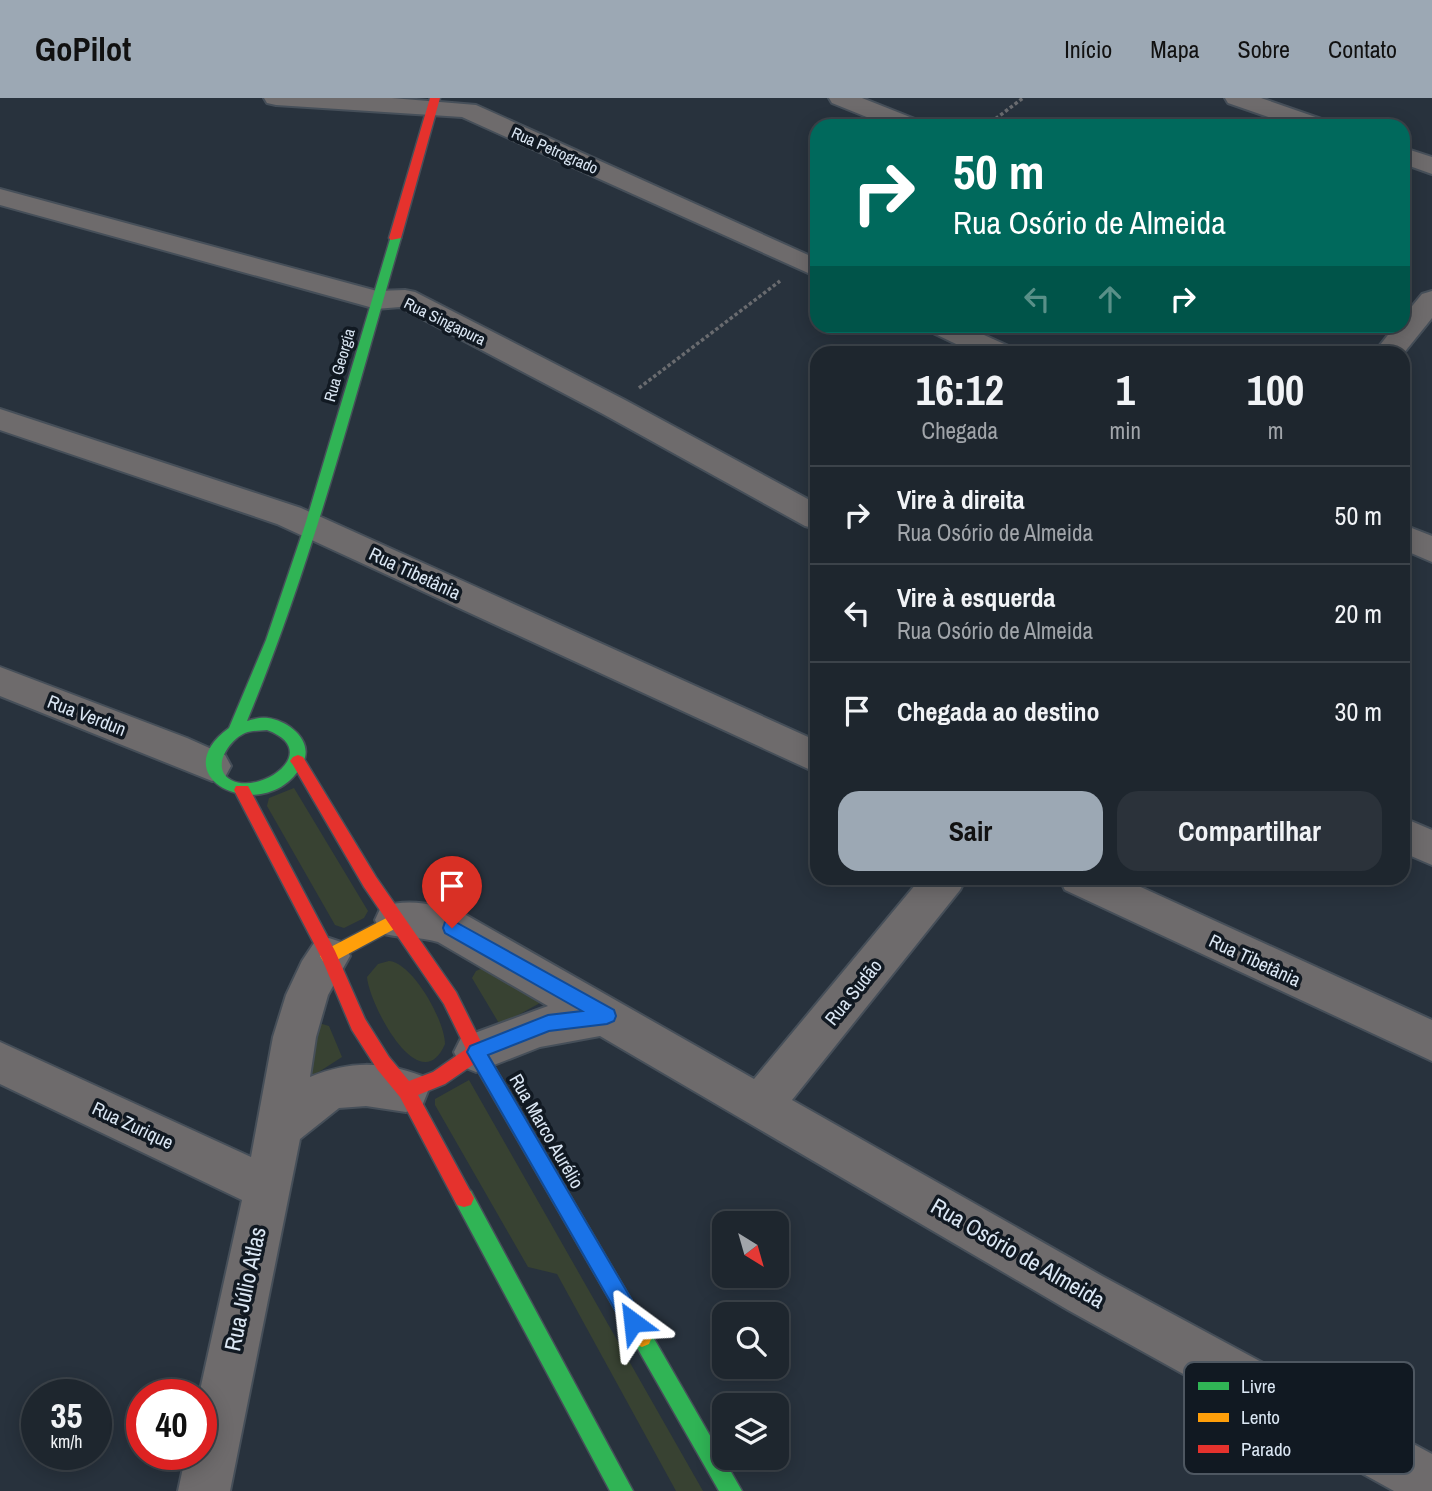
<!DOCTYPE html>
<html lang="pt">
<head>
<meta charset="utf-8">
<style>
  :root { --surface:#1e262e; --page:#2b323a; --text:#f1f3f6; --muted:#a1a5aa; --line:#3c434a; --accent:#9ca8b4 }
  body { margin:0; font-family:"Archivo Narrow",sans-serif; background:var(--page); color:var(--text); height:100vh; display:flex; flex-direction:column; font-size:26px; white-space:nowrap }
  * { box-sizing:border-box; margin:0 }
  p { font-size:23px; color:var(--muted) }
  .icon { flex:none; width:38px; height:38px; fill:none; stroke:currentColor; stroke-width:2; stroke-linecap:round; stroke-linejoin:round }
  .map { position:relative; flex:1; overflow:hidden }
  .details { position:absolute; left:810px; top:248px; width:600px; height:539px; display:flex; flex-direction:column; background:var(--surface); border-radius:21px; box-shadow:0 4px 18px #0003,0 0 0 2px var(--line) }
  .details>* { flex:none }
  .hud { position:absolute; left:810px; top:21px; width:600px; height:214px; border-radius:21px; box-shadow:0 4px 18px #0003,0 0 0 2px var(--line); background:#00695c; color:#fff; overflow:hidden }
  .needle { width:46px; rotate:143deg }
  .controls { position:absolute; left:712px; top:1113px; display:grid; gap:14px }
  .controls a { display:grid; place-items:center; width:77px; height:77px; border-radius:14px; background:var(--surface); box-shadow:0 4px 18px #0003,0 0 0 2px var(--line); font-size:35px }
  .speed { position:absolute; left:21px; top:1281px; display:flex; gap:14px; font-size:35px; font-weight:700; text-align:center }
  .speed>* { display:grid; place-content:center; width:91px; height:91px; border-radius:50%; background:var(--surface); box-shadow:0 4px 18px #0003,0 0 0 2px var(--line); line-height:1 }
  .speed small { font-size:18px; font-weight:400 }
  .speed .limit { border:10px solid #d22; background:#fff; color:#111 }
  .pin { position:absolute; display:grid; place-items:center; width:60px; height:60px; color:#fff; margin:-72px -30px; border-radius:50% 50% 50% 0; rotate:-45deg; box-shadow:0 0 7px #0007 }
  .pin .icon { rotate:45deg }
  .me { position:absolute; width:77px; margin:-38px; rotate:330deg; stroke-linejoin:round; filter:drop-shadow(0 0 5px #0008) }
  .turn { display:flex; align-items:center; gap:24px; height:147px; padding:0 28px; font-size:32px }
  .turn .icon { width:91px; height:91px; stroke-width:2.5 }
  .turn b { display:block; font-size:49px; line-height:60px }
  .lanes { display:flex; align-items:center; height:66px; padding:0 28px; background:#0003; justify-content:center; gap:35px; direction:ltr }
  .lanes .off { opacity:.35 }
  .eta { display:flex; justify-content:space-evenly; align-items:center; height:119px; text-align:center }
  .eta b { font-size:42px; font-weight:800; line-height:49px }
  .cta { display:flex; gap:14px; margin-top:auto; padding:14px 28px }
  .cta a { flex:1; height:80px; border-radius:21px; background:var(--accent); color:#111; font-size:28px; font-weight:800; line-height:80px; text-align:center }
  .cta a+a { background:var(--page); color:var(--text) }
  ul { padding:0; list-style:none }
  li { display:flex; align-items:center; gap:21px; height:98px; padding:0 28px; border-top:2px solid var(--line) }
  li div { flex:1 }
  li b { display:block; font-size:26px }
  li em { font-style:normal }
  header { display:flex; align-items:center; gap:42px; box-sizing:border-box; height:98px; padding:0 35px; background:var(--accent); color:#111 }
  header strong { font-size:33px }
  nav { display:flex; gap:38px; margin-inline-start:auto; font-size:24px }
  .map>svg:first-child { display:block }
  .green { fill:#384232 }
  .lines { fill:none; stroke-linecap:round; stroke-linejoin:round }
  .street-casing { stroke:#464f59; stroke-width:4 }
  .fast-casing { stroke:#464f59; stroke-width:3 }
  .slow-casing { stroke:#464f59; stroke-width:3 }
  .jam-casing { stroke:#464f59; stroke-width:3 }
  .path { stroke:#696b6f; stroke-width:3.5; stroke-dasharray:3.5 2.5; stroke-linecap:butt }
  .street { fill:#6e6b6c; fill-rule:evenodd }
  .fast { fill:#30b455; fill-rule:evenodd }
  .slow { fill:#ff9f0a; fill-rule:evenodd }
  .jam { fill:#e5322d; fill-rule:evenodd }
  .route { fill:#1a73e8; stroke:#114b97; stroke-width:2 }
  .labels { text-anchor:middle; stroke-width:7; stroke-linejoin:round; paint-order:stroke }
  .far-street-label { font-size:16px; fill:#dbe7f4; stroke:#111922 }
  .street-label { font-size:19px; fill:#dbe7f4; stroke:#111922 }
  .near-street-label { font-size:23px; fill:#dbe7f4; stroke:#111922 }
  .key { fill:#111922; stroke:#4e5761; stroke-width:2 }
  .key-label { font-size:19px; fill:#dbe7f4 }
</style>
</head>
<body>
<header>
<strong>GoPilot</strong>
<nav><a>Início</a><a>Mapa</a><a>Sobre</a><a>Contato</a></nav>
</header>
<div class="map">
<svg width="1432" height="1393" viewBox="0 0 1432 1393">
  <rect width="100%" height="100%" fill="#28323d"/>
  <path class="green" d="M294,690L368,813L364,820L344,830L335,827L267,708L269,700Z
    M389,863C413,865 445,923 445,946C420,1004 369,906 367,879L378,866Z
    M485,869L541,902L540,905L500,927L472,880L476,873Z
    M319,925L329,928L342,959L311,979H305Z
    M469,982L703,1393H676L557,1176L528,1169L435,1007V1001Z"/>
  <g class="lines">
    <defs>
      <path id="street" d="M264,0H392L476,7L817,161V179L462,19L276,7L267,5Z
        M829,0H862L920,23L923,28H889L832,5Z
        M1225,0H1261L1327,23L1330,28H1294L1228,5Z
        M1404,50L1432,59V76L1404,66Z
        M0,91L377,193L405,192L415,194L625,302L817,406V431L805,428L603,316L400,209L376,211L366,208L0,107Z
        M1432,193V220L1403,256H1373L1395,228H1404V218L1422,196Z
        M927,228H964L1013,250L1017,256H977L931,234Z
        M0,311L301,410L817,643V675L277,426L0,332Z
        M1404,427L1432,438V464L1404,452Z
        M0,569L187,640L225,657L231,668L225,679L212,683L0,598Z
        M1404,720L1432,732V767L1404,755Z
        M921,780H966L960,792L792,1002L1102,1178L1432,1356V1393H1394L1068,1212L600,938L540,949L476,974L461,968L454,954L461,940L548,908L438,844C419,838 400,841 381,835L375,822L381,809C411,799 437,807 466,817L754,981Z
        M1059,780H1121L1432,922V963L1065,792Z
        M329,840L344,845L350,858L328,897L316,939L310,979C350,963 381,963 422,978L428,993L422,1008L406,1014L366,1008L339,1010L300,1041L230,1393H178L186,1356H201V1297H199L242,1102L0,986V944L251,1059L273,939L286,897L302,863L314,845Z"/>
      <path id="fast" d="M391,138L401,140C354,303 312,466 247,623C253,621 262,619 268,620C289,623 314,643 303,665C269,731 158,682 229,630L266,542L305,427ZM267,632C324,653 260,698 231,682C210,670 229,642 245,635C252,632 260,633 267,632Z
        M464,1091L471,1093L633,1393H610L457,1107L454,1100L457,1093Z
        M642,1229L649,1232L742,1393H719L635,1246L632,1239L635,1232Z"/>
      <path id="slow" d="M396,815L402,817L404,822L402,827L335,863L329,866L323,863L320,858L323,853Z
        M481,954L487,956L649,1232L652,1239L649,1246L642,1249L635,1246L475,968L472,962L475,956Z"/>
      <path id="jam" d="M430,0H440L401,140L391,142L389,140Z
        M298,657L303,659L376,779L456,894L490,962L487,968L481,970L474,966L445,986L418,997L474,1100L471,1107L464,1109L457,1107L400,999L377,971L352,932L322,861L234,692L236,688H248L335,853L365,921L389,959L409,983L433,974L466,951L444,906L364,789L293,667L290,663L293,659Z"/>
    </defs>
    <use href="#street" class="street-casing"/>
    <use href="#fast" class="fast-casing"/>
    <use href="#slow" class="slow-casing"/>
    <use href="#jam" class="jam-casing"/>
    <path class="path" d="M986,28L1023,0
      M639,290L780,183"/>
    <use href="#street" class="street"/>
    <use href="#fast" class="fast"/>
    <use href="#slow" class="slow"/>
    <use href="#jam" class="jam"/>
  </g>
  <path class="route" d="M452,822L614,912L616,918L614,923L607,926L549,933L488,957L640,1216L643,1224L640,1231L633,1234L626,1231L467,954L470,948L548,917L582,913L445,835L443,830L445,824Z"/>
  <g class="labels">
    <g class="far-street-label">
      <text transform="translate(555 52) rotate(24)" y="6">Rua Petrogrado</text>
      <text transform="translate(445 223) rotate(26)" y="6">Rua Singapura</text>
      <text transform="translate(339 267) rotate(-74)" y="6">Rua Georgia</text>
    </g>
    <g class="street-label">
      <text transform="translate(415 475) rotate(25)" y="7">Rua Tibetânia</text>
      <text transform="translate(87 617) rotate(21)" y="7">Rua Verdun</text>
      <text transform="translate(1255 862) rotate(25)" y="7">Rua Tibetânia</text>
      <text transform="translate(853 894) rotate(-51)" y="7">Rua Sudão</text>
      <text transform="translate(133 1027) rotate(25)" y="7">Rua Zurique</text>
      <text transform="translate(547 1033) rotate(60)" y="7">Rua Marco Aurélio</text>
    </g>
    <g class="near-street-label">
      <text transform="translate(1018 1155) rotate(30)" y="8">Rua Osório de Almeida</text>
      <text transform="translate(245 1191) rotate(-78)" y="8">Rua Júlio Atlas</text>
    </g>
  </g>
  <rect x="1184" y="1264" width="230" height="112" rx="10" class="key"/>
  <rect x="1198" y="1284" width="31" height="8" fill="#30b455"/>
  <rect x="1198" y="1315" width="31" height="9" fill="#ff9f0a"/>
  <rect x="1198" y="1347" width="31" height="8" fill="#e5322d"/>
  <g class="key-label">
    <text x="1241" y="1295">Livre</text>
    <text x="1241" y="1326">Lento</text>
    <text x="1241" y="1358">Parado</text>
  </g>
</svg>
<div class="controls">
<a><svg class="needle" viewBox="-14 -14 28 28"><path d="M0-13l5 13h-10z" fill="#e53935"/><path d="M0 13l5-13h-10z" fill="#a1a5aa"/></svg></a>
<a><svg class="icon" aria-label="search" viewBox="0 0 24 24"><circle cx="10" cy="10" r="6"/><path d="M15 15l6 6"/></svg></a>
<a><svg class="icon" aria-label="layers" viewBox="0 0 24 24"><path d="M12 4l9 5-9 5-9-5zM3 14l9 5 9-5"/></svg></a>
</div>
<div class="speed"><div>35<small>km/h</small></div><div class="limit">40</div></div>
<div class="pin" style="left:452px;top:830px;background:#d93025"><svg class="icon" aria-label="arrive" viewBox="0 0 24 24"><path d="M6 21V4h12l-3 4 3 4H6"/></svg></div>
<svg class="me" style="left:633px;top:1224px" viewBox="-20 -20 40 40"><path d="M0-17L14 15 0 8-14 15z" fill="#1a73e8" stroke="#fff" stroke-width="4"/></svg>
<div class="hud">
<div class="turn"><svg class="icon" aria-label="right" viewBox="0 0 24 24"><path d="M7 20v-9h11M14 6l5 5-5 5"/></svg><div><b>50 m</b>Rua Osório de Almeida</div></div>
<div class="lanes"><svg class="icon off" aria-label="left" viewBox="0 0 24 24"><path d="M17 20v-9H6M10 6l-5 5 5 5"/></svg><svg class="icon off" aria-label="ahead" viewBox="0 0 24 24"><path d="M12 20V5M6 11l6-6 6 6"/></svg><svg class="icon" aria-label="right" viewBox="0 0 24 24"><path d="M7 20v-9h11M14 6l5 5-5 5"/></svg></div>
</div>
<section class="details">
<div class="eta">
<div><b>16:12</b><p>Chegada</p></div>
<div><b>1</b><p>min</p></div>
<div><b>100</b><p>m</p></div>
</div>
<ul>
<li><svg class="icon" aria-label="right" viewBox="0 0 24 24"><path d="M7 20v-9h11M14 6l5 5-5 5"/></svg><div><b>Vire à direita</b><p>Rua Osório de Almeida</p></div><em>50 m</em></li>
<li><svg class="icon" aria-label="left" viewBox="0 0 24 24"><path d="M17 20v-9H6M10 6l-5 5 5 5"/></svg><div><b>Vire à esquerda</b><p>Rua Osório de Almeida</p></div><em>20 m</em></li>
<li><svg class="icon" aria-label="arrive" viewBox="0 0 24 24"><path d="M6 21V4h12l-3 4 3 4H6"/></svg><div><b>Chegada ao destino</b></div><em>30 m</em></li>
</ul>
<div class="cta"><a>Sair</a><a>Compartilhar</a></div>
</section>
</div>
</body>
</html>
